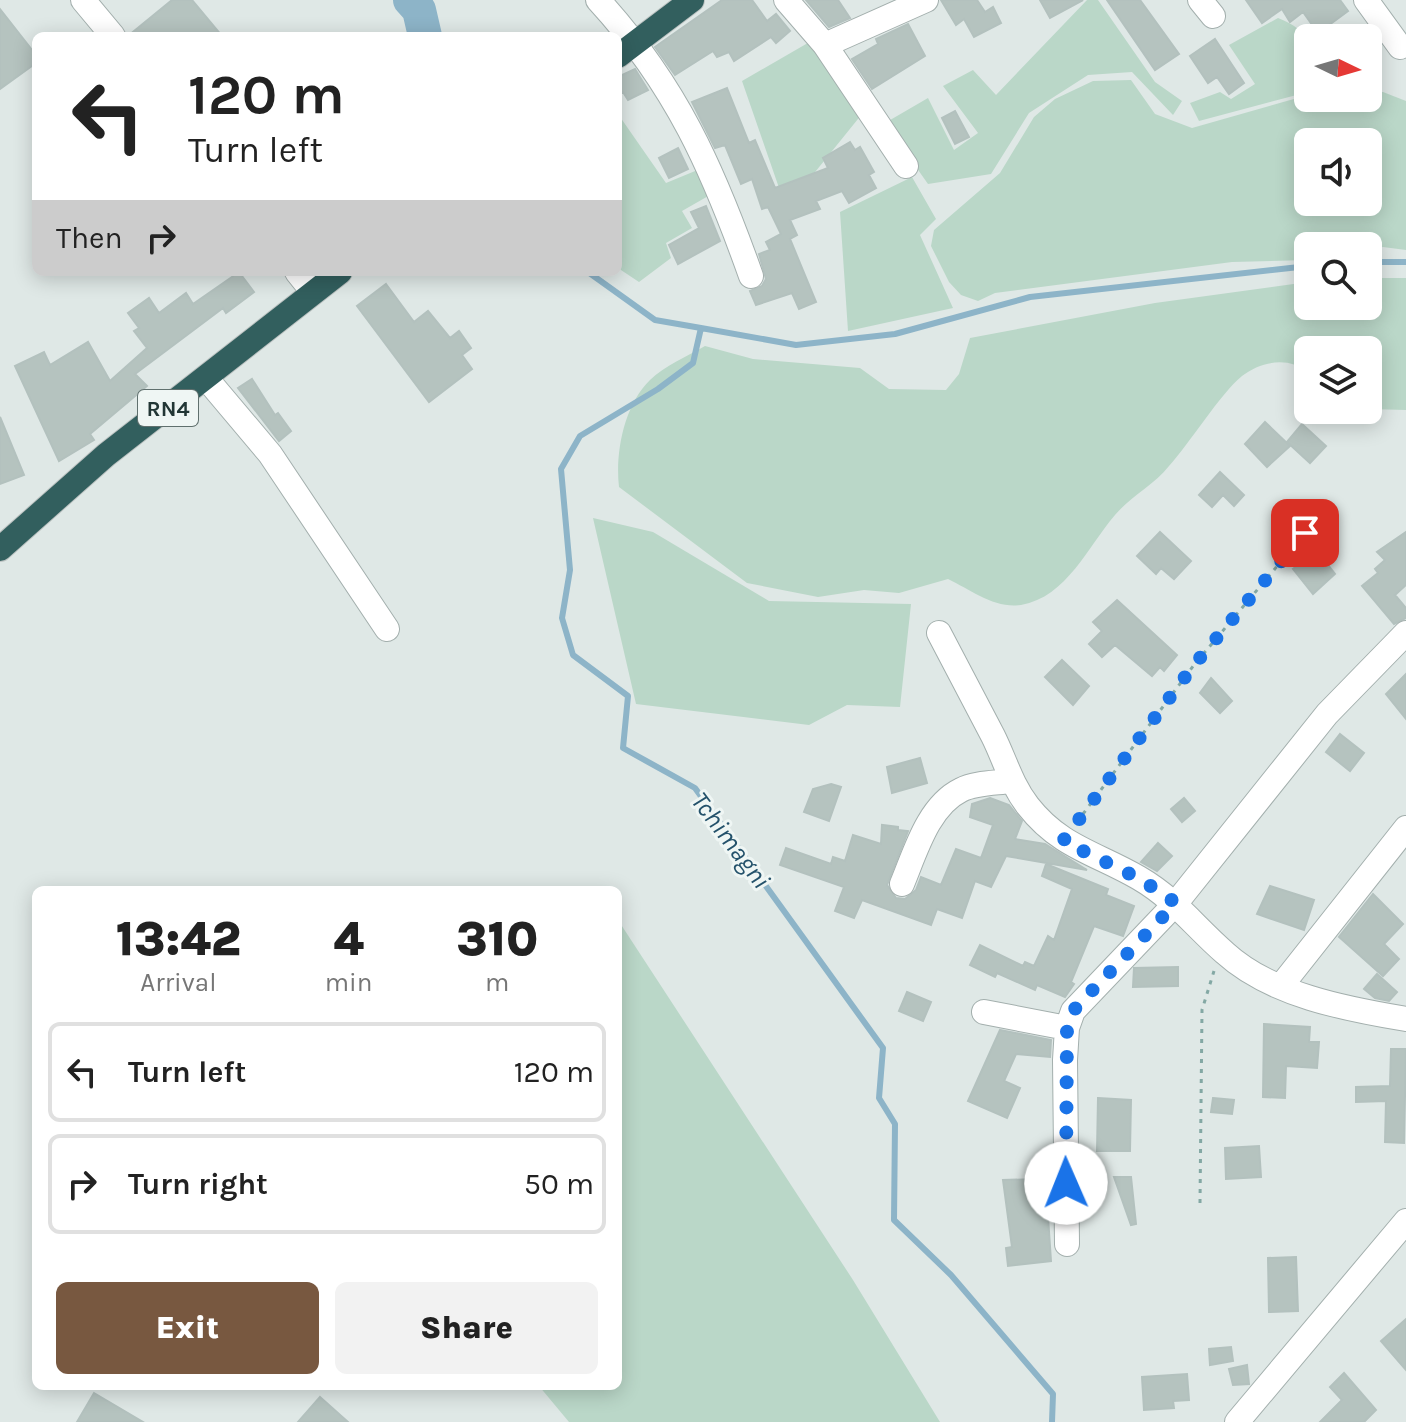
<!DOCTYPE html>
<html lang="en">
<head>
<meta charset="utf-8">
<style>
  :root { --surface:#fff; --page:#f2f2f2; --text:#222; --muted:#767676; --line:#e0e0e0; --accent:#785840 }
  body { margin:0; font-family:Karla,sans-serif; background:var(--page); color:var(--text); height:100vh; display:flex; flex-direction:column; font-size:30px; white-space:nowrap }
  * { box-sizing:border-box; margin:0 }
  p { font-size:26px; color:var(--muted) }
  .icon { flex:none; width:44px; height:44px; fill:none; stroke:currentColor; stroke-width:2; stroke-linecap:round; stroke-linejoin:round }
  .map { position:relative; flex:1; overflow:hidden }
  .drawer { position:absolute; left:32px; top:886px; width:590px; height:504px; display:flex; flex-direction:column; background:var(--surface); border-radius:12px; box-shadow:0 4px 20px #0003 }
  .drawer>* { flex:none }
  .top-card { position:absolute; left:32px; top:32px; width:590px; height:244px; border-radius:12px; box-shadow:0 4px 20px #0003; background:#fff; color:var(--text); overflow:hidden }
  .needle { width:52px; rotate:95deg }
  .tools { position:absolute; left:1294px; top:24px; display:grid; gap:16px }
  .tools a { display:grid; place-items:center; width:88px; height:88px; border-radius:12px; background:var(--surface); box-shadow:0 4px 20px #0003; font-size:40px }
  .pin { position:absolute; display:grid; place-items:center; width:68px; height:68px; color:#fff; margin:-34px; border-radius:16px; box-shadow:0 4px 12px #0006 }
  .me { position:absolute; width:88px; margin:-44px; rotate:359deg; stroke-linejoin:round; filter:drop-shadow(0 0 6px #0008) }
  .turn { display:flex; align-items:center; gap:28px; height:168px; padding:0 24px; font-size:36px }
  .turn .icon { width:104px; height:104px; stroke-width:2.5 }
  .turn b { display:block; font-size:56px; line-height:68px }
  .then { display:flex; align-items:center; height:76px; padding:0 24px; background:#0003; gap:16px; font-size:30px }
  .eta { display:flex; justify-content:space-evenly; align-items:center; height:136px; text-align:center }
  .eta b { font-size:48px; font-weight:800; line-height:56px }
  .primary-button { display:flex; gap:16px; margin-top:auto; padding:16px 24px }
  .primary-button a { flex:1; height:92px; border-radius:12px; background:var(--accent); color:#fff; font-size:32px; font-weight:800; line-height:92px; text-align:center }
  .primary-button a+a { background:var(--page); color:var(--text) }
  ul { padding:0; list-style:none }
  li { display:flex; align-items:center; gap:24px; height:100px; margin:0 16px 12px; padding:0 8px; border:4px solid var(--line); border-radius:12px }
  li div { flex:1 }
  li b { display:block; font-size:30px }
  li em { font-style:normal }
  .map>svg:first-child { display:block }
  .green { fill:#bad7c8; fill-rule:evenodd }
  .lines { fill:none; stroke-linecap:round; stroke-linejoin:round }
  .stream { stroke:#8db4c8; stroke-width:6 }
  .river { stroke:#8db4c8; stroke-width:34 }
  .building { fill:#b5c3bf; stroke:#b3c1be; stroke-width:2 }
  .minor-casing { stroke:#a3afad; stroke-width:26 }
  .highway-casing { stroke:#bdc3c2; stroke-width:26 }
  .path { stroke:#83a8a4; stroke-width:3; stroke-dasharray:4 6; stroke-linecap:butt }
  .minor { stroke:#fff; stroke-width:24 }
  .highway { stroke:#325f5e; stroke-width:24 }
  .route { stroke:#1a73e8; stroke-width:14; stroke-dasharray:0 25.2 }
  .labels { text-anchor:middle; stroke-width:6; stroke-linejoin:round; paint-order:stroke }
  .shield { fill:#eff6f4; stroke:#60706e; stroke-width:2 }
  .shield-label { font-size:22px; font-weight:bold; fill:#223635 }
  .water-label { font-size:26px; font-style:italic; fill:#24526b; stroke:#eff6f4 }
</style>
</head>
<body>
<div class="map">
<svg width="1406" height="1422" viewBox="0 0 1406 1422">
  <rect width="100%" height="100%" fill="#dfe8e6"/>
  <path class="green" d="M1087,0H1098L1155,82L1182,101L1173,115L1132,72L1088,75L1029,113L991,174L928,184L885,123L928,98L954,150L978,133L943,86L973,70L996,95Z
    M1278,18C1318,33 1308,55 1308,92L1199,121L1190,103L1220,92L1231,99L1255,84L1229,45Z
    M813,40L862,114L786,208L742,81Z
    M1131,80L1155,114L1192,128L1308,95V98H1368V91L1383,92L1406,101V250L1383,247L1368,252V246H1308V260L1232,262L995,293L978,301L961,295L949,282L931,246L934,230L1000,173L1034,117L1055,99L1093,81ZM1368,142V202H1308V142Z
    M618,114L666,183L700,169L710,195L682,211L692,228L666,243L671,258L639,282L618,268Z
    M912,177L936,219L920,235L953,308L848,331L840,212Z
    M1368,278H1406V410L1368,409V350H1308V373C1290,356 1261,361 1242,376C1220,394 1190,443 1169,466C1154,485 1131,496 1115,515C1088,546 1067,597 1021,605C995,609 971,590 948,579L899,593L864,590L818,597L747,583L619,487C615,453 624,405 650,380C664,366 688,356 705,346L753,359L860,368L889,389L946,390L959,374L970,338L1155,303L1308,282V306H1368Z
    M593,518L653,532L769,601L911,604L900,707L847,705L809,725L636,704Z
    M618,920L853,1280L940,1422H569L539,1386H618Z"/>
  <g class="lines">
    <path class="stream" d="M1368,262H1406
      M588,272L655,320L701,328L693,363L658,389L580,436L561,469L570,570L562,618L573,655L628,696L623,748L695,788L883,1048L879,1098L895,1124L894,1220L951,1275L1053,1394L1052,1422
      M701,328L796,345L895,334L1030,297L1308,266"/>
    <path class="river" d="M410,0L419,10L425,36"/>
  </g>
  <path class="building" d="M172,0H192L222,36H128Z
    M722,0H752L767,21L776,14L790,31L776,43L771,37L734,61L729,52L717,57L713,51L675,75L655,47Z
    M806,0H838L850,18L829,27Z
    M941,0H977L985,12L993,7L1001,23L974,37L964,19L956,25Z
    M1040,0H1083L1050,18Z
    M1107,0H1140L1179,54L1155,70Z
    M1246,0H1340L1348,11L1318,33L1303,12L1290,22L1282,9L1262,23Z
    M0,9L36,55V63L0,89Z
    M908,24L925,56L872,89L852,59L878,44L876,39Z
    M1215,39L1244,83L1229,94L1217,77L1208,83L1190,56Z
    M635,69L648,90L628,100L623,92L618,95V77Z
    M727,88L749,143L755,140L775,188L828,168L823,158L850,142L855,150L860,147L874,172L869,175L876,188L849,203L842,191L816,201L820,209L790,220L797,235L790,239L816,302L799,309L792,293L756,305L750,291L762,286L766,279L759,254L770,250L766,242L781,234L768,207L762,209L752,179L741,184L725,145L715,148L692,102Z
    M955,111L969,137L955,144L942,118Z
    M678,148L688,169L669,178L659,158Z
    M706,206L720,241L678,264L669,245L699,228L691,212Z
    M239,272L254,292L226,313L223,308L135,374L147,386L90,434L94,440L59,461L15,366L44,352L50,365L88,342L110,381L147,348L134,331L139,328L128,313L149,298L159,313L186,293L193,304Z
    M386,284L414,322L428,311L450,338L459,331L471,348L462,355L472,369L429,402L357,306Z
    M252,379L275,415L278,413L291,431L279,441L238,388Z
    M0,417L24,475L0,484Z
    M1265,422L1290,446L1267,467L1245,444Z
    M1302,424L1326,446L1310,463L1287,442Z
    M1220,472L1244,495L1234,506L1223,495L1212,507L1199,495Z
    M1160,532L1191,561L1174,579L1161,568L1156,574L1137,556Z
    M1406,532V585L1395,595L1406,608V618L1394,624L1362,586L1378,573L1375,569L1385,560L1377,552Z
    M1306,537L1335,574L1313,594L1293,569L1305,560L1295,547Z
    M1117,600L1177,655L1164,671L1160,667L1152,676L1115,645L1102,657L1089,644L1102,631L1093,622Z
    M1062,660L1089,686L1073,705L1045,677Z
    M1406,674V719L1386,694Z
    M1211,678L1232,701L1220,713L1200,693Z
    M1340,734L1364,753L1350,771L1326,752Z
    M920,758L927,783L892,793L887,767Z
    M831,784L841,787L829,821L804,812L813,789Z
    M990,798L1009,805L1022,821L1015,839L1045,844L1087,870L1006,856L991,887L975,881L962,918L937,909L931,925L862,900L854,918L835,911L844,887L780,865L786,848L831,864L833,857L845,861L853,835L881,844L882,825L898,827V830L908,831L887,885L896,898L905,899L916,890L921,877L941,885L956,849L981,858L993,825L970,817L972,804Z
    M1184,798L1195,811L1182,822L1171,809Z
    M1158,843L1172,856L1157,871L1141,862Z
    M1046,864L1108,889L1106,895L1134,906L1123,936L1094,926L1071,982L1074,984L1065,997L1037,985L1035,990L997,973L995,977L970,965L980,945L1023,966L1025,962L1034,966L1048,936L1054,940L1072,889L1042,876Z
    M1270,886L1314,900L1304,930L1257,914Z
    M1373,894L1403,924L1384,944L1399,959L1383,976L1339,937Z
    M1178,967V986L1133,987L1134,968Z
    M1377,974L1397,992L1389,1001L1375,998L1364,989Z
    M907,992L931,1002L923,1021L899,1011Z
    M1264,1024L1310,1027L1309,1042H1319L1317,1068L1286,1066L1285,1098L1263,1097Z
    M1000,1030L1051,1040L1050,1057L1016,1054L1004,1081L1020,1088L1007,1118L968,1101Z
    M1391,1049H1406L1404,1143L1385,1142L1386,1101L1356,1102V1087L1390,1086Z
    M1098,1098L1131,1100L1130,1151H1097Z
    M1213,1098L1234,1100L1232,1114L1211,1112Z
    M1259,1146L1261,1177L1226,1179L1225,1148Z
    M1114,1177H1131L1136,1224L1131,1225Z
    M1038,1179V1203L1047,1202L1051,1261L1008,1266L1006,1248L1012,1247L1003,1180Z
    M1296,1257L1298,1311L1269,1312L1268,1258Z
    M1406,1319V1370L1381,1341Z
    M1231,1347L1233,1361L1210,1365L1209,1349Z
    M1247,1365L1249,1384L1233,1385L1229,1369Z
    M1344,1373L1376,1410L1364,1422H1320L1342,1400L1330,1387Z
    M1187,1374L1189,1400L1173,1401L1174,1408L1144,1410L1142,1377Z
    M94,1393L143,1422H77Z
    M320,1397L348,1422H298Z"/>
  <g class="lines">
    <defs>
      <path id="minor" d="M83,0L113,36
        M598,0C676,85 713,169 751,276
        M786,0L825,45L906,166
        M1200,0L1213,16
        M1366,0L1400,47
        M825,45L926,0
        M297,272L313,292
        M206,378L270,454L387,629
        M939,633C957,667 975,701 993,736C1005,760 1011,784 1028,806C1060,847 1096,853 1139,878C1175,899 1194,926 1225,953C1271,995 1346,1009 1406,1019
        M902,884C915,853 928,806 961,790C974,783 995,783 1010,781
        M1281,986L1406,828
        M984,1012L1067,1028
        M1067,1244L1065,1060L1067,1028L1073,1011L1176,903L1327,714L1406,633
        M1237,1422L1406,1221"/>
      <path id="highway" d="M618,56L692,0
        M0,549L106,455L340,272"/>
    </defs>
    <use href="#minor" class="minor-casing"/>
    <use href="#highway" class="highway-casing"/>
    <path class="path" d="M1077,822L1194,665L1305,533
      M1200,1203L1202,1010L1214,971"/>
    <use href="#minor" class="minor"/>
    <use href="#highway" class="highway"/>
  </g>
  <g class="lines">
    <path class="route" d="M1066,1183L1067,1028L1073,1011L1085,998L1176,903L1140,879L1063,841L1194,665L1305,533"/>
  </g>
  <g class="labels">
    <rect class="shield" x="138" y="390" width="60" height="36" rx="6"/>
    <g class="shield-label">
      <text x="168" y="416">RN4</text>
    </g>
    <g class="water-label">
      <text transform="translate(731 840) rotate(53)" y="9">Tchimagni</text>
    </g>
  </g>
</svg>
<div class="tools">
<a><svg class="needle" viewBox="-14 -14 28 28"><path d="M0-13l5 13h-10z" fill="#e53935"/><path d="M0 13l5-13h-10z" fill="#767676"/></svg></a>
<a><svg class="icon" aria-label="sound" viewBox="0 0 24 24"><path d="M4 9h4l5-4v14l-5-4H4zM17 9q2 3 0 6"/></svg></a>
<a><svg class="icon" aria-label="search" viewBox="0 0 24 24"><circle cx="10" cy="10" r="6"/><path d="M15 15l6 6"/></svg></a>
<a><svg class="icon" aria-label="layers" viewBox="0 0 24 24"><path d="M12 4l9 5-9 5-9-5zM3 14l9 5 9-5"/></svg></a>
</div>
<div class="pin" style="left:1305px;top:533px;background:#d93025"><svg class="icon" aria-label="arrive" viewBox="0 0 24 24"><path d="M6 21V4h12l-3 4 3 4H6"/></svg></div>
<svg class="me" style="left:1066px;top:1183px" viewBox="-20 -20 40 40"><circle r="19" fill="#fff"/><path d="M0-13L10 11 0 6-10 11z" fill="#1a73e8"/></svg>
<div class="top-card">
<div class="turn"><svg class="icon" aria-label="left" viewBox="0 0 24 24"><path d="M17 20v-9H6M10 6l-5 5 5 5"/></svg><div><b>120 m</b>Turn left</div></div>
<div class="then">Then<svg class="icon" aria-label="right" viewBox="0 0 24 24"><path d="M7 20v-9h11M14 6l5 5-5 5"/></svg></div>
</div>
<section class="drawer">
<div class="eta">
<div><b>13:42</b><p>Arrival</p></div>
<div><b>4</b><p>min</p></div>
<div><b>310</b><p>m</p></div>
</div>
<ul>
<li><svg class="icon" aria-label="left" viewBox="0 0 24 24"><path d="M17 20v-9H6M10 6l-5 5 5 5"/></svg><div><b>Turn left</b></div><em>120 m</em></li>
<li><svg class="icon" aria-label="right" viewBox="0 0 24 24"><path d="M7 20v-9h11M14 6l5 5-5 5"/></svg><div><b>Turn right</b></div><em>50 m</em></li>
</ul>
<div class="primary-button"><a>Exit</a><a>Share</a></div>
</section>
</div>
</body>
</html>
